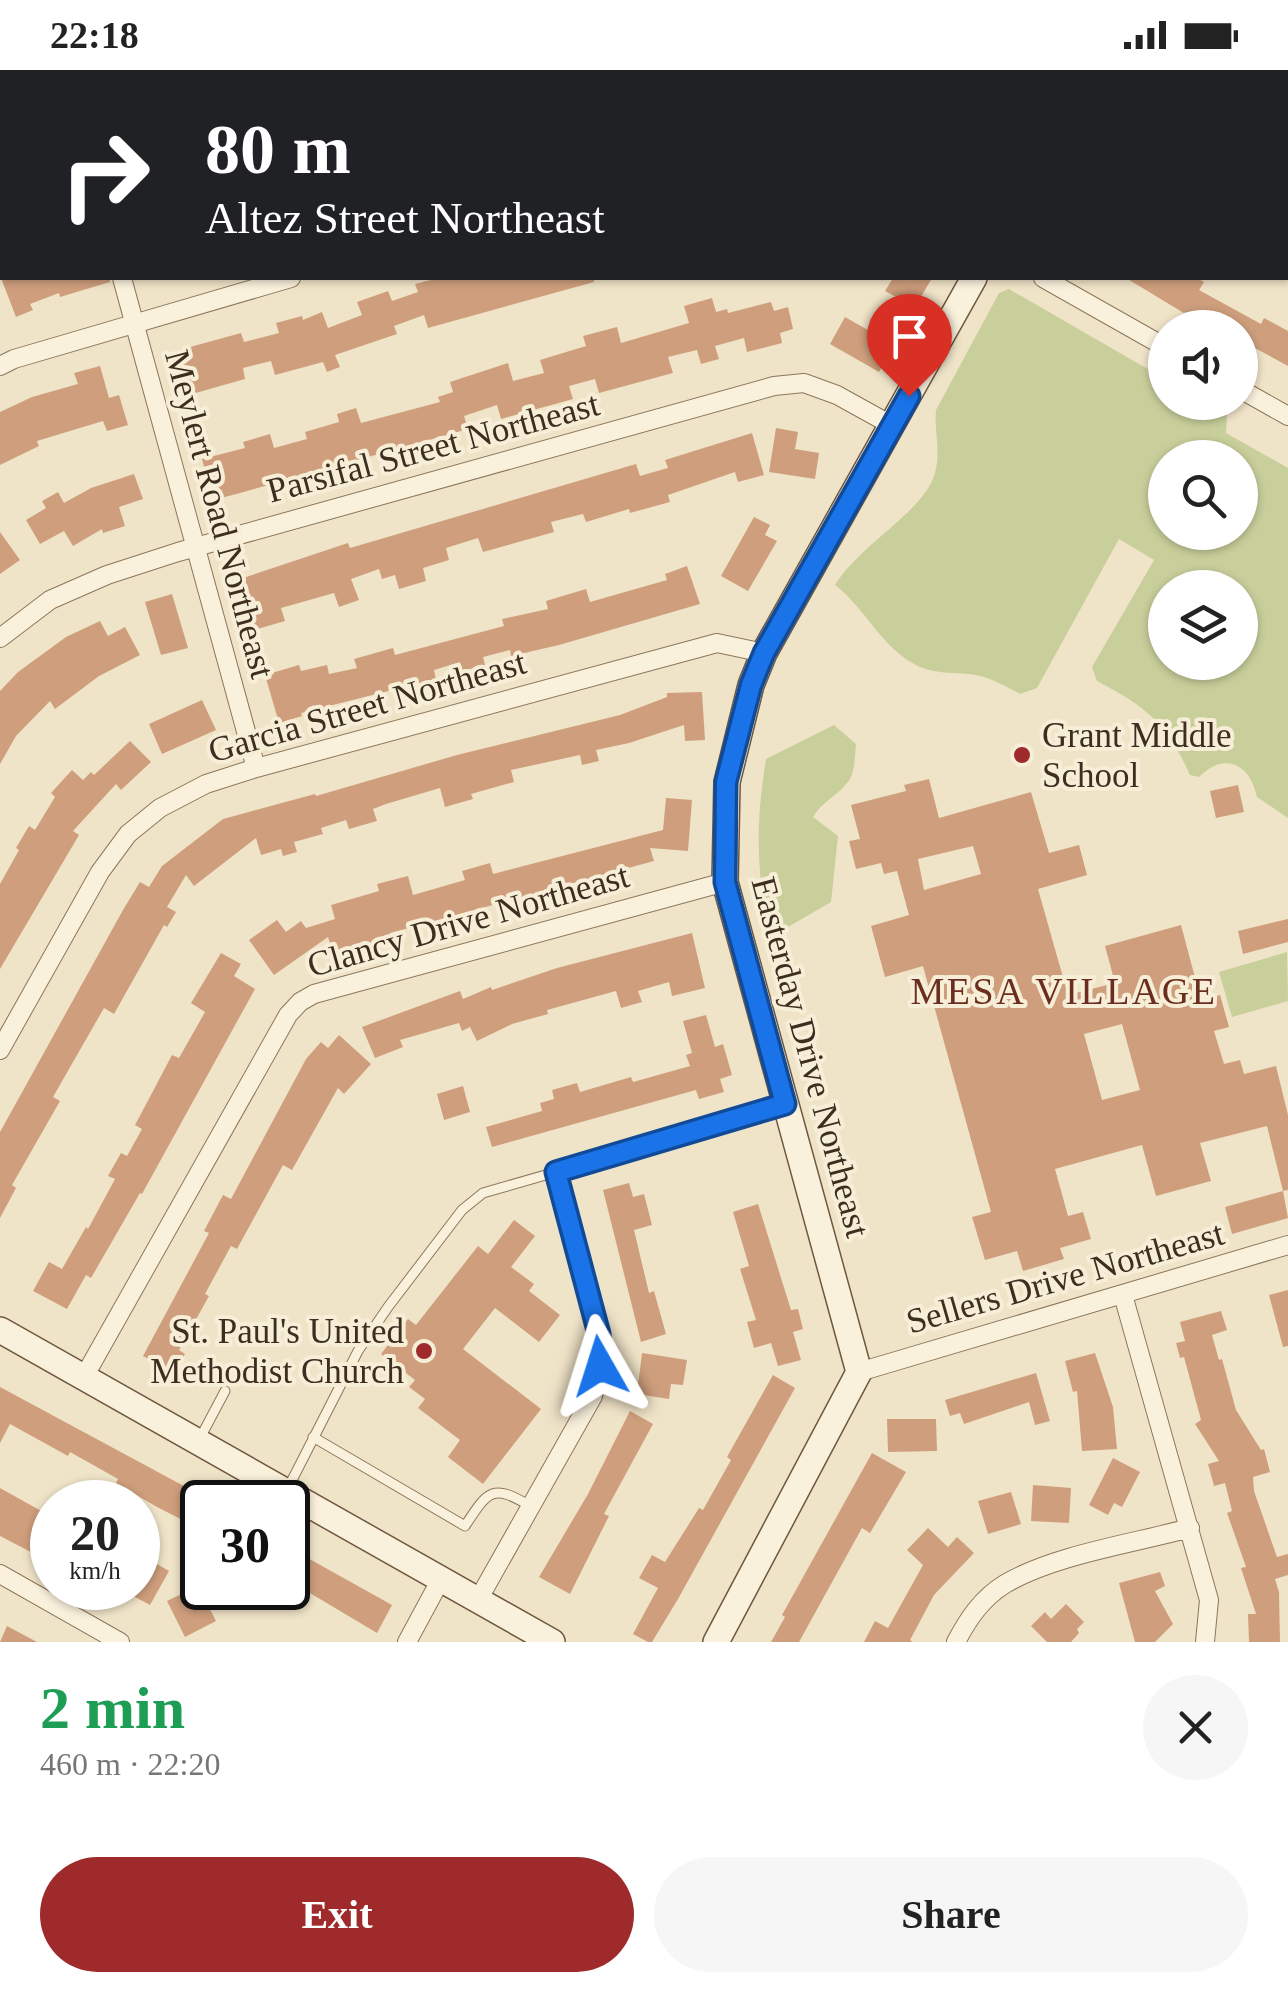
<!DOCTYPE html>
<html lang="en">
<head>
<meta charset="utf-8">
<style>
  :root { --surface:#fff; --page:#f6f6f6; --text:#222; --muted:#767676; --accent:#9e2a2b }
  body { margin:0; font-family:"Times New Roman",serif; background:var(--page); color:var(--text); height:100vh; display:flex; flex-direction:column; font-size:38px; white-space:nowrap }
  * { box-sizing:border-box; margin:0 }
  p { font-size:32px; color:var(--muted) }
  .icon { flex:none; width:55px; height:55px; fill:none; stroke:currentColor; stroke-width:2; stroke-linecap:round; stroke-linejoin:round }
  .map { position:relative; height:1572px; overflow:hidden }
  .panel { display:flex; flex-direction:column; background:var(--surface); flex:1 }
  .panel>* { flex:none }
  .guide { position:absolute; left:0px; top:0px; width:1290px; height:210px; box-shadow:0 2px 8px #0004; background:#202124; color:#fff; overflow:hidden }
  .controls { position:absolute; left:1148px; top:240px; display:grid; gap:20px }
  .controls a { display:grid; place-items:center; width:110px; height:110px; border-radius:50%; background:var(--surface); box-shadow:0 2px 8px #0004; font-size:50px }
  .speed { position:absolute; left:30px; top:1410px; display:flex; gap:20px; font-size:50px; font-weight:700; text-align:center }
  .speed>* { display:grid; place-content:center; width:130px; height:130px; border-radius:50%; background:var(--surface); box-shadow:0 2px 8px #0004; line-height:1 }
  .speed small { font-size:25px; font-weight:400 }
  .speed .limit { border:5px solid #111; border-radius:15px; background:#fff; color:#111 }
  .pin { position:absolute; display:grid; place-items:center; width:85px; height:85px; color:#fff; margin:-102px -42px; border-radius:50% 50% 50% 0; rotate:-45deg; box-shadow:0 0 10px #0007 }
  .pin .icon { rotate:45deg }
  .me { position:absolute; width:110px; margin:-55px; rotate:354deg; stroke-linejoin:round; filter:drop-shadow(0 0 8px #0008) }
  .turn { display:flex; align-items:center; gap:35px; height:210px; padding:0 40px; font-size:45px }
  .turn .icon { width:130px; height:130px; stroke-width:2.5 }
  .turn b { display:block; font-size:70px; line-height:85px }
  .round { display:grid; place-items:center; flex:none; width:105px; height:105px; border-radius:52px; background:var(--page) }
  .head { display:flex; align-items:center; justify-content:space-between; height:170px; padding:0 40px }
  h1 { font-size:60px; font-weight:800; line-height:75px; color:#1e9e55 }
  .action { display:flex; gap:20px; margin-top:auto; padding:20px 40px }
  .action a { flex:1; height:115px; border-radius:60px; background:var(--accent); color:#fff; font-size:40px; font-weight:800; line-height:115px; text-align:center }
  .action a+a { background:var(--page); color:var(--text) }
  .status { display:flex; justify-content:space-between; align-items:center; height:70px; padding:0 50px; background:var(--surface); direction:ltr }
  .status svg { height:28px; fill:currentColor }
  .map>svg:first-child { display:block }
  .green { fill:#c9cf9b; fill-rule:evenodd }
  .building { fill:#cf9f7d; fill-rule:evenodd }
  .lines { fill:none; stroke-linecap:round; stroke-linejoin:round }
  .lane-casing { stroke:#8d765c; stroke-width:11 }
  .street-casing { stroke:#8d765c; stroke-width:20 }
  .secondary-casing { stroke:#6f573f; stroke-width:28 }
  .lane { stroke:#faf1dc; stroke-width:9 }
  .street { stroke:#faf1dc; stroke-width:18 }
  .secondary { stroke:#faf1dc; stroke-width:25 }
  .route-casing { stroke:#114b97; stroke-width:25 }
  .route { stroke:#1a73e8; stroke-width:18 }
  .poi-dot { fill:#9e2a2b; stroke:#f7eed8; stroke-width:4 }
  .labels { text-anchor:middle; stroke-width:8; stroke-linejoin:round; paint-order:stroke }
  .street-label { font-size:35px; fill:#3d2e20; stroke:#f7eed8 }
  .poi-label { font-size:35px; fill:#3d2e20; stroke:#f7eed8; text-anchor:start }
  .neighbourhood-label { font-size:38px; letter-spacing:2.5px; fill:#6b2e1e; stroke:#f7eed8 }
</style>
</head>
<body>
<div class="status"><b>22:18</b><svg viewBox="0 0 49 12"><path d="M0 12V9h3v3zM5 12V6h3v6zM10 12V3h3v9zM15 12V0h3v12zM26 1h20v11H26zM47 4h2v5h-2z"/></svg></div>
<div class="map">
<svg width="1288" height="1572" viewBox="0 0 1288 1572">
  <rect width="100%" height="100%" fill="#f0e4c8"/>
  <path class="green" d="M1009,219L1165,309V332L1206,333L1227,345L1226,363L1288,398V748L1257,727C1250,694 1225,681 1199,707L1190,705C1167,654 1147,637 1097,611L1092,597L1154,490L1119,469L1037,618L1020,624C1009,618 996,611 984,607C961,600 937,607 914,594C880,575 865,538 835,515C859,475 925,441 935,403C941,381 934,362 936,340L999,223ZM1165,388H1240V462H1165ZM1165,518H1240V592H1165Z
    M834,655L856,674C855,685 855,700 850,709C840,725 822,731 813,747L838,766L831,832L776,864L772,874C756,807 755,757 766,689Z
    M1287,882L1288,931L1232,947L1219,902Z"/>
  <path class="building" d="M1,208H110V212L60,227L59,223L30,234L33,240L16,247Z
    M439,208H594V212L428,258L424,245L394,256L397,264L335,285L340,297L327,302L323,292L275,305L271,291L243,298L245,309L185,326L172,282L241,263L244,272L279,263L276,253L302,246L303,250L322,242L328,258L362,245L357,232L388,221L392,231L418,222L415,214Z
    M893,208H932L915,237L885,221Z
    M1126,208H1197L1204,212L1199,220L1261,254L1264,248L1288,261V296L1240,270V258H1214L1199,249L1197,251Z
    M712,228L716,242L727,239L728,243L771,232L774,241L788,237L793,259L780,263L782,273L747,282L744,268L715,276L719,289L701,294L697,280L668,287L673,303L599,323L595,309L569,316L573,329L501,349L497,335L464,346L468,359L240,423L221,428L218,414L209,416L202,389L245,378L243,372L270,364L274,378L307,369L305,362L339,352L337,344L356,338L361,353L440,332L438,327L453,322L450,312L508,293L513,311L544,303L540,290L586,276L583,266L617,257L621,273L689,253L684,236Z
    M845,247L894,275L879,302L830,274Z
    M100,296L109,328L119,325L128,355L107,361L103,351L37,371L39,376L0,395V342L32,327L78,314L74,303Z
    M776,358L798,362L795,379L819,383L815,409L769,402Z
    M752,363L764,405L738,412L735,402L668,425L670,432L630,443L629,439L586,452L583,444L551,452L554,462L483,482L478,468L446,478L449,490L423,498L426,511L399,519L395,505L382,509L379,499L351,509L359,530L339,537L334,523L281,538L285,551L254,560L240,509L348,473L350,478L636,394L640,406L668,398L665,390Z
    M134,404L143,429L119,437L125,456L103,463L102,459L73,476L64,461L40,474L26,450L46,438L42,431L58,422L64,433L91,418Z
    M754,447L770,455L765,465L777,471L748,521L721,506Z
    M0,462L20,490L0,504Z
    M687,496L700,534L559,575L511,586L510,580L483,587L485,595L462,601L460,592L434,600L436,609L301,643L302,646L279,653L265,605L299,595L301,601L327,595L329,604L357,598L354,589L393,578L395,585L504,556L502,549L548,539L546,531L586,519L590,532L667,510L665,504Z
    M172,524L188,578L161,585L145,532Z
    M100,551L108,566L125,557L140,585L99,606L55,639L50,631L16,666L0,694V621L18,602L66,567Z
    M702,622L705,670L685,671L684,655L629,673L596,680L599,691L582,695L580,685L511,700L514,712L471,724L473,729L445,737L440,718L386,734L373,739L377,751L349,759L346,750L321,758L323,764L294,772L297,782L283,786L281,779L261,785L256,768L194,816L186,805L167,837L176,842L167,857L164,855L114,944L104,938L53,1027L60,1031L12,1115L16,1118L0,1148V1062L123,840L140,812L149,817L162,796L223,749L315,724L316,726L457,685L620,645L667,627V623Z
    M202,630L216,660L162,684L149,654Z
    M130,671L151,692L121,720L116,714L73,761L79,765L0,899V814L19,780L16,778L29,756L35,760L55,727L51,723L72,700L83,710L91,702L94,705Z
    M929,709L939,748L1031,722L1049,783L1079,775L1087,805L1038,819L1068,925L1115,913L1105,876L1181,855L1201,930L1220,925L1229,957L1214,961L1224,994L1240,990L1244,1004L1276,996L1288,1045V1120L1283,1121L1267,1056L1200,1073L1211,1111L1156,1126L1142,1075L1055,1099L1068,1146L1083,1142L1091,1169L1060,1178L1064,1189L1023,1201L1017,1181L985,1190L972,1147L991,1142L923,896L885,907L871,856L909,845L897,801L884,804L881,793L856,799L849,771L860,769L851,735L906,721L904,715ZM973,776L981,804L924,820L918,789ZM1122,954L1140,1020L1102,1030L1084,964Z
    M1238,715L1244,742L1216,748L1210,721Z
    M666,728L692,730L688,781L650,778L654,791L390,863L392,870L334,887L328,867L274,905L249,870L277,850L286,862L301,851L306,858L335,849L331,835L379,821L377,814L408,806L413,825L465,810L462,801L490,793L493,804L663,760Z
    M1288,849V872L1243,884L1238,861Z
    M692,863L705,918L672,926L669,912L638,921L642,932L621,938L616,921L547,940L548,944L512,954L477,971L470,957L462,961L459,953L400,970L403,977L375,988L362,957L460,921L463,929L491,917L492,920L557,898Z
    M221,883L241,894L234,906L255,919L142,1124L140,1123L91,1208L86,1205L67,1239L33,1221L49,1192L62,1199L86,1157L88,1159L115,1109L108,1106L121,1083L127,1086L142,1059L135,1055L152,1023L172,985L179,988L205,942L191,933Z
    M706,945L715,977L723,974L732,1005L720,1009L724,1022L699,1029L696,1020L492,1077L486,1057L542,1041L540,1033L554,1029L552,1020L577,1013L580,1022L631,1007L633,1012L690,996L686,985L692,983L683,951Z
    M339,965L371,994L344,1024L338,1018L292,1100L283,1095L237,1179L231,1176L205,1224L209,1226L179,1280L185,1284L174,1304L143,1286L209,1163L204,1161L223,1125L231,1129L306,989L321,972L328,978Z
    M463,1016L470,1042L444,1050L437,1024Z
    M629,1113L633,1127L644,1124L652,1155L634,1160L649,1223L654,1221L666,1264L641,1272L603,1120Z
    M1283,1121L1288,1148L1232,1164L1225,1137Z
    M758,1134L791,1240L798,1239L803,1259L793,1262L801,1290L778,1296L771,1273L754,1278L747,1252L756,1250L740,1199L749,1196L733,1142Z
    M514,1150L535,1166L511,1197L534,1214L529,1221L560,1245L539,1272L495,1238L463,1279L541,1339L483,1414L448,1387L460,1370L418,1338L425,1329L409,1317L415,1310L381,1284L408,1249L416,1255L478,1176L488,1184Z
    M1288,1220V1276L1283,1277L1269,1225Z
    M1221,1241L1227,1260L1212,1265L1219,1290L1222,1289L1236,1340L1261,1380L1264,1379L1270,1402L1253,1407L1254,1421L1277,1487L1288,1484V1505L1275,1509L1279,1522L1280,1572H1249L1248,1544H1256L1241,1498L1246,1497L1227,1443L1232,1441L1225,1413L1214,1416L1208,1394L1219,1391L1195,1354L1201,1350L1184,1287L1180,1288L1176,1273L1185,1271L1180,1252Z
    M642,1283L687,1290L683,1315L671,1314L669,1329L637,1324Z
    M1095,1283L1113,1337L1117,1379L1082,1381L1077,1321L1073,1322L1065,1291Z
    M1036,1303L1050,1351L1035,1355L1029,1332L964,1354L960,1343L950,1346L945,1330Z
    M773,1305L795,1318L678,1529L652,1572H648L633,1564L658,1518L639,1508L652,1485L665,1492L699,1438L703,1440L731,1390L727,1387Z
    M0,1317L208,1429L202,1432V1460L157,1437L116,1413L118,1409L70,1382L68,1386L10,1354L0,1373Z
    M630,1341L653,1354L604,1444L609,1446L570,1524L539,1507L588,1424Z
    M887,1349H936L937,1381L888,1382Z
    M872,1383L906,1402L870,1463L862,1458L799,1572H771L785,1547L782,1545Z
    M1113,1388L1140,1402L1122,1437L1114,1433L1108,1445L1089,1435Z
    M1033,1415L1071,1418L1069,1453L1031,1451Z
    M0,1418L52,1447V1493L0,1466Z
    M1011,1422L1021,1454L988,1464L978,1431Z
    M928,1458L948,1477L957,1467L974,1483L934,1525L910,1570L913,1572H864L875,1551L888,1558L923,1495L907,1480Z
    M288,1477L392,1535L377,1563L288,1510Z
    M138,1483L169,1501L150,1535L118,1518H138Z
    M1160,1502L1165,1516L1155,1521L1173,1554L1155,1572H1135L1119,1513Z
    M198,1516L216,1551L185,1567L167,1531Z
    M1066,1534L1084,1552L1077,1559L1079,1563L1071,1572H1047L1031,1556L1045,1542L1051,1549Z
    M7,1556L37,1572H0Z"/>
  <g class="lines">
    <defs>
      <path id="lane" d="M313,1367L465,1456C488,1421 492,1413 530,1436
        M199,1370L225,1321
        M288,1418L358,1281L388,1237L462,1140L483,1123L556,1102"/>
      <path id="street" d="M64,0L65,2
        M1231,0L1236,2
        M122,2L131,0
        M0,39L2,38
        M122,208L256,698
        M1043,208L1165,277
        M0,296L14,289L291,208
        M1240,319L1288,346
        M0,568L50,530L107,505L178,482L774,316L804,313L837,325L893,356
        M0,980L100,802L128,764L160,738L206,714L256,698L717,573L764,583
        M1123,1225L1209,1530L1205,1572
        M859,1302L1288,1175
        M84,1307L288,945L300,932L314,924L725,812
        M0,1504L120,1572
        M478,1530L593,1326L600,1296L599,1264L556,1102L785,1034
        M407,1572L441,1509
        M956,1572C968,1549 982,1528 1005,1514C1053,1485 1135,1473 1190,1458"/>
      <path id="secondary" d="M1088,2L1089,0
        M0,1260L552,1572
        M716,1572L859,1302L725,812L727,712L751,615L764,583L974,208"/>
    </defs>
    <use href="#lane" class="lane-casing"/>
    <use href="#street" class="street-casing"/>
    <use href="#secondary" class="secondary-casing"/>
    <use href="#lane" class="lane"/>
    <use href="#street" class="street"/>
    <use href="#secondary" class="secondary"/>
  </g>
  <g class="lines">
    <defs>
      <path id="route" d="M600,1296L599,1264L556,1102L785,1034L725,812L726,712L751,615L764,583L909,326"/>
    </defs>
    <use href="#route" class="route-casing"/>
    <use href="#route" class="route"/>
  </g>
  <g class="poi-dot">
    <circle cx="1022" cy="685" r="10"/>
    <circle cx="424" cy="1281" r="10"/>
  </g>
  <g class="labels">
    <g class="street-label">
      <text transform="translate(433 377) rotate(-15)" y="12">Parsifal Street Northeast</text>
      <text transform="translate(220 444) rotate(75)" y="12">Meylert Road Northeast</text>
      <text transform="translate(367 636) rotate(-16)" y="12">Garcia Street Northeast</text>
      <text transform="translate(468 850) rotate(-16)" y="12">Clancy Drive Northeast</text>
      <text transform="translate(811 987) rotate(75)" y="12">Easterday Drive Northeast</text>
      <text transform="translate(1065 1207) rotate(-16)" y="12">Sellers Drive Northeast</text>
    </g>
    <g class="poi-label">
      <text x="1042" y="677">Grant Middle<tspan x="1042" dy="40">School</tspan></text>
      <text x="404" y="1273" text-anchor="end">St. Paul's United<tspan x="404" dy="40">Methodist Church</tspan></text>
    </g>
    <g class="neighbourhood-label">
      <text x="1064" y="934">MESA VILLAGE</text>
    </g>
  </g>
</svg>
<div class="controls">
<a><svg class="icon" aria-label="sound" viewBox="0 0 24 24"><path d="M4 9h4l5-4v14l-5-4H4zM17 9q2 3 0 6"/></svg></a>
<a><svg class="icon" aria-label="search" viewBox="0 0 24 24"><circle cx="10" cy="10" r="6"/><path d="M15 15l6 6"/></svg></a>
<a><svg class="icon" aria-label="layers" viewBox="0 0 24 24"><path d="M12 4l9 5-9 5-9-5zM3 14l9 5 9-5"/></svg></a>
</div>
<div class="speed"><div>20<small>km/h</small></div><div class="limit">30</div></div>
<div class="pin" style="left:909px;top:326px;background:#d93025"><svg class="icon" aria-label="arrive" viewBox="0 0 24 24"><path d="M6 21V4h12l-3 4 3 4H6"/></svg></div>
<svg class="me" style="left:600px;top:1296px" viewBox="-20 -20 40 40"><path d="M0-17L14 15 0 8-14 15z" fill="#1a73e8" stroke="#fff" stroke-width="4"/></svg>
<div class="guide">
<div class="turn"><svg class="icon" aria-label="right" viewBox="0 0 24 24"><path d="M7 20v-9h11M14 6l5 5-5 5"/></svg><div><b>80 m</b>Altez Street Northeast</div></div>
</div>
</div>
<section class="panel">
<div class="head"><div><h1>2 min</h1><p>460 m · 22:20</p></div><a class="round"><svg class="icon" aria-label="close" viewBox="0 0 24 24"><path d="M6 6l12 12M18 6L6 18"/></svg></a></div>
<div class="action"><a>Exit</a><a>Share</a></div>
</section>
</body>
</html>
